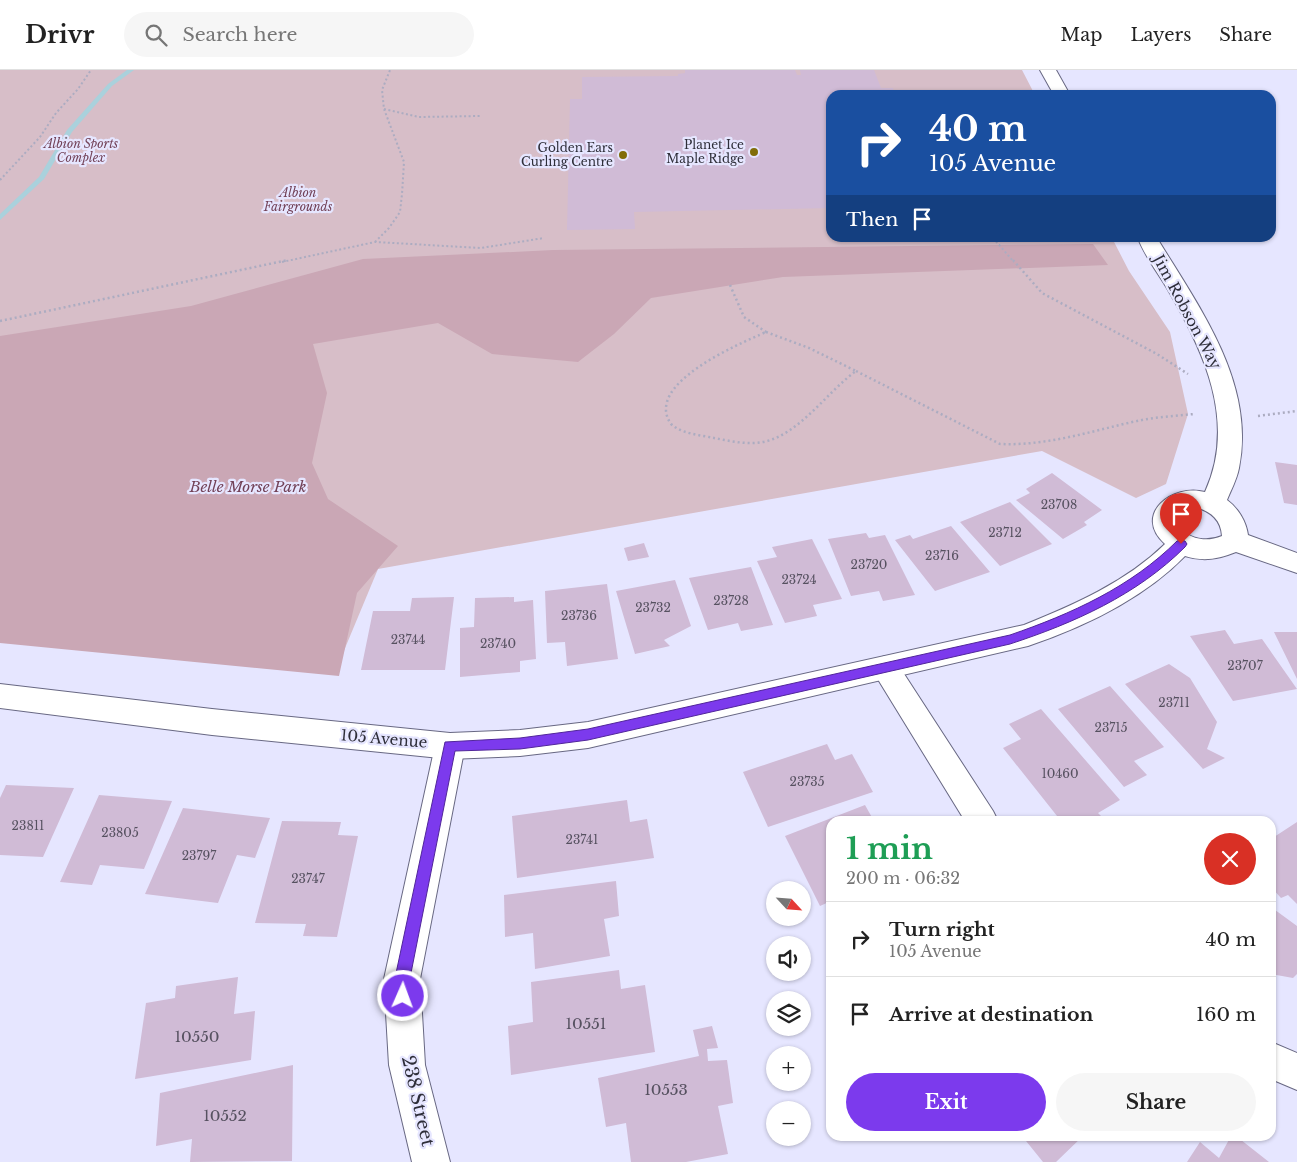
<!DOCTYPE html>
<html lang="en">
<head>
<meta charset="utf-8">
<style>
  :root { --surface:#fff; --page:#f6f6f6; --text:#222; --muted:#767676; --line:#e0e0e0; --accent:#7c3aed }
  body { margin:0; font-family:"Libre Baskerville",serif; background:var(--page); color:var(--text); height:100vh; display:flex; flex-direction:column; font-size:19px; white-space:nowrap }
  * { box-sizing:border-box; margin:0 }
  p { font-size:16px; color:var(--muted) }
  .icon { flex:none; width:28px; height:28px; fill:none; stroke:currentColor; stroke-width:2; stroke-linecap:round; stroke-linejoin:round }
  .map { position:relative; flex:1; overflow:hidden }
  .side { position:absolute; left:826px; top:746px; width:450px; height:325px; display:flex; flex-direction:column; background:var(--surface); border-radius:15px; box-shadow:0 1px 4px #0004 }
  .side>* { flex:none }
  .guide { position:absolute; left:826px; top:20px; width:450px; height:152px; border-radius:15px; box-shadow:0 1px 4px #0004; background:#1a4fa0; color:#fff; overflow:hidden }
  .needle { width:32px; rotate:116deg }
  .controls { position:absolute; left:766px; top:811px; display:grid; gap:10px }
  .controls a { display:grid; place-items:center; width:45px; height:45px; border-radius:50%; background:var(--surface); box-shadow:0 1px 4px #0004; font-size:25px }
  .pin { position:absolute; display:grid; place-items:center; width:42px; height:42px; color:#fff; margin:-51px -21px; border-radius:50% 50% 50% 0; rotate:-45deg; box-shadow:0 0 5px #0007 }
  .pin .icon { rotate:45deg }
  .me { position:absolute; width:55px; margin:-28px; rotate:2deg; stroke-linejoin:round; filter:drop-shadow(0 0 4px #0008) }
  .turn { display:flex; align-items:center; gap:18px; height:105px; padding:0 20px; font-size:22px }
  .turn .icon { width:65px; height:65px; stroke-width:2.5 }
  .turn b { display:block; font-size:35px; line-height:42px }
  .then { display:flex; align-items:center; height:48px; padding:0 20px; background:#0003; gap:10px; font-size:19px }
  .round { display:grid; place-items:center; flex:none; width:52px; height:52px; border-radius:26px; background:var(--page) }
  .overview { display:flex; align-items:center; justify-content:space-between; height:85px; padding:0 20px }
  h1 { font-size:30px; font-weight:800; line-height:38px; color:#1e9e55 }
  .button { display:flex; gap:10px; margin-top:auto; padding:10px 20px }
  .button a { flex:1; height:58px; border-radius:30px; background:var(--accent); color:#fff; font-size:20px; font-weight:800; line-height:58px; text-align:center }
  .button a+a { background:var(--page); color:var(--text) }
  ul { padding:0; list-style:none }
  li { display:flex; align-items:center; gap:15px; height:75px; padding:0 20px; border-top:1px solid var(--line) }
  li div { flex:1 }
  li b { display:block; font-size:19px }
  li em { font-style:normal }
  header { display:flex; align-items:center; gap:30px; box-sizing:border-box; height:70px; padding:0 25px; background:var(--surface); border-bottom:1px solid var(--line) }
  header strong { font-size:24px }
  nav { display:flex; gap:28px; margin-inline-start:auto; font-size:18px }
  .search { width:350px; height:45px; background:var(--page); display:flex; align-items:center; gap:12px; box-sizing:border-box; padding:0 18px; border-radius:28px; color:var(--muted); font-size:19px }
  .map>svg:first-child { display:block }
  .green { fill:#d7bec8 }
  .forest { fill:#caa7b5 }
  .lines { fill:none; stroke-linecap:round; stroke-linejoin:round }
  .stream { fill:#aad1dc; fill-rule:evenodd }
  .building { fill:#d0bbd6 }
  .minor-casing { stroke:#686883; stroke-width:2 }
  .tertiary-casing { stroke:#686883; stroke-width:2 }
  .path-far1 { stroke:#acacc1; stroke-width:2; stroke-dasharray:2 2.5; stroke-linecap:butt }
  .path { stroke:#acacc1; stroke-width:2.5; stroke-dasharray:2 3; stroke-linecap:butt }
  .minor { fill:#fff; fill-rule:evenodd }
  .tertiary { fill:#fff; fill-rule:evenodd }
  .route { fill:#7c3aed; stroke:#51269a }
  .poi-dot { fill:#816d08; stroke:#e6e6ff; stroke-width:2 }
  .labels { text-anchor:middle; stroke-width:4.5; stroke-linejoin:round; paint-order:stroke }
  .far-park-label { font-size:12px; font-style:italic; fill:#724157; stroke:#e6e6ff }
  .far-poi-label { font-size:12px; fill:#2e2e39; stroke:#e6e6ff; text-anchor:end }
  .number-label { font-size:12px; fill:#565160 }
  .street-label { font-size:15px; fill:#2e2e39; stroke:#e6e6ff }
  .park-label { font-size:15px; font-style:italic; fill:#724157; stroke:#e6e6ff }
  .near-number-label { font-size:15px; fill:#565160 }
  .near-street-label { font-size:18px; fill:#2e2e39; stroke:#e6e6ff }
</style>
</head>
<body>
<header>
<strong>Drivr</strong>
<div class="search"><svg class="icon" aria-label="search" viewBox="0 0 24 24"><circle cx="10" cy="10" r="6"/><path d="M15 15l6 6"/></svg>Search here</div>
<nav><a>Map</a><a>Layers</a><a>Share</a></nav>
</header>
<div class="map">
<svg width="1297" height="1092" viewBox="0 0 1297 1092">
  <rect width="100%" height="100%" fill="#e6e6ff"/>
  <path class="green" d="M0,0H1022L1035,25H831V168H1112L1129,201L1170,262L1188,344L1166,414L1136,428L1042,381L378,499L343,583L0,283Z"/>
  <path class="forest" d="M1093,174L1108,195L783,207L651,228L614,264L578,292L492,284L438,253L313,274L327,323L312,393L328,429L398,476L357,523L339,606L0,573V266L191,236L363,189L553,180Z"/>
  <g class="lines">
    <path class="stream" d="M127,0H134L112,16L72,62L44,109L0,150V144L39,107L67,60L108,14Z"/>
  </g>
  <path class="building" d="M685,0H795L797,5H801L800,0H874L881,18H893L895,25H831V138L634,142L635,159L567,160L570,29H582V7L678,6V4L685,3Z
    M1275,392L1297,395V435L1284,433Z
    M1052,403L1102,440L1084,452L1087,455L1063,469L1016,430L1030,423L1026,419Z
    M1010,432L1052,474L1000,496L960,452Z
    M951,456L990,502L935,521L895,470L910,465L913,469Z
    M866,463L869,468L885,465L915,525L883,531L879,521L851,526L828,469Z
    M812,469L842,529L813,535L817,546L785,553L757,491L777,487L772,477Z
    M644,473L649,487L628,491L624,478Z
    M751,497L773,555L741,561L738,553L708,560L689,508Z
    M675,510L691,556L664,570L670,576L635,584L616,521Z
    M607,514L618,589L567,596L565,572L547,573L545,521Z
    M454,527L445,600H361L373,541H410L412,528Z
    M514,527V532L533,530L536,589L520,591V602L460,607V558L474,557L475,528Z
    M1225,560L1234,574L1262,569L1297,619L1233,631L1190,566Z
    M1274,562H1297V609Z
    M1169,594L1190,608L1217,652L1207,679L1225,688L1203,699L1125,614Z
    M1110,616L1164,677L1134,691L1147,705L1124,717L1058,639Z
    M1041,639L1120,730L1098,743L1106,751H1061L1003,678L1021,669L1009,654Z
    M827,674L835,690L852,684L873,722L768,757L743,702Z
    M6,715L74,718L43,787L0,785V728Z
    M99,725L172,731L144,799L100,795L92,815L60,812Z
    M627,730L630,752L647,749L654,788L517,808L512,746Z
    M865,735L874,751H831V831L820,836L785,766Z
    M183,738L270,748L255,788L237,785L218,833L145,824Z
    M282,751L341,752L338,765L358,766L337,867L303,866L306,854L255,853Z
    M1297,752V834L1288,825L1281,828L1271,817V769Z
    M616,811L619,846L604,849L610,886L535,899L533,863L505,867L504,825Z
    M1271,837L1297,856V904L1293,908L1271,904Z
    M619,900L621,919L645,915L655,982L511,1005L508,956L533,952L531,912Z
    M238,907L234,944L255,941L251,990L135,1009L146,933L175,928L176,916Z
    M712,956L718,978L707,979L708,991L727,990L733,1033L718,1036L728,1084L686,1092H631L626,1053L606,1057L598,1008L699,986L693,960Z
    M293,995L292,1091L190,1092L192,1069L156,1076L160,1023Z
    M1022,1066H1083L1056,1092H1043Z
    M1231,1066H1236L1269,1092H1187L1200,1072L1219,1088Z"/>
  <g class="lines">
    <defs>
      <path id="minor" d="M885,586L895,590L993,741L998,751H965L871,598L875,590Z
        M450,663L461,667L465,676L420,909L425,995L450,1092H412L389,995L384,909L435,676L439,667Z
        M1271,972L1297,983V1020L1271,1009Z"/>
      <path id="tertiary" d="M1040,0H1056L1070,25H1054Z
        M1138,168H1157C1199,237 1256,313 1239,398C1237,409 1231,420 1227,430C1238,438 1246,451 1248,465L1297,483V503L1236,482C1218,489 1204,492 1185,486C1143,529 1084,557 1028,576L588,678L520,686L450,689L212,665L0,638V614L212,639L450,663L520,660L588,652L1024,555C1074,535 1126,512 1165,474C1132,444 1173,413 1205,422C1237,352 1204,281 1168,220C1158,203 1144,185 1138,168ZM1195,437C1210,441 1221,449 1222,466C1189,480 1159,446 1195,437Z"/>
    </defs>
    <use href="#minor" class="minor-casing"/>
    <use href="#tertiary" class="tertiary-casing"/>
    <path class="path-far1" d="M384,39L419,47L480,46
      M0,110L40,67L56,43L78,19L91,0
      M993,168L1014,192
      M375,172L389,158L400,142L402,124L404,92L384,39L382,20L390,0
      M282,192L375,172L481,178L544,168"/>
    <path class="path" d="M1013,190L1042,223L1157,284L1188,304
      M730,215L744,247L766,262
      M0,251L288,190
      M766,262L809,278L856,301C827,322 799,365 763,372C747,375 730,371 714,368C700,365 682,364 671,354C643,314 739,274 766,262Z
      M856,301L1000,374C1048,376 1091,361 1137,351C1155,347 1175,346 1194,344
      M1258,346L1297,341"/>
    <use href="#minor" class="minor"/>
    <use href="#tertiary" class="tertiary"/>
  </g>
  <path class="route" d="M1181,470L1185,471L1187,474L1185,477C1137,525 1074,553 1010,574L588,670L520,679L455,681L410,908V926L408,931L403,933L398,931L395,908L445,672L520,668L588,659L1010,565C1071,544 1131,517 1177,471Z"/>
  <g class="poi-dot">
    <circle cx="754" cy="82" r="5"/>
    <circle cx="623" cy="85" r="5"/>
  </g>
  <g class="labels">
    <g class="far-park-label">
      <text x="81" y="78">Albion Sports<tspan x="81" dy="14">Complex</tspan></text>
      <text x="298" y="127">Albion<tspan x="298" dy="14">Fairgrounds</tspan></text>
    </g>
    <g class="far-poi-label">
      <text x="744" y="79">Planet Ice<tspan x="744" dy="14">Maple Ridge</tspan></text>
      <text x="613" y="82">Golden Ears<tspan x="613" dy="14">Curling Centre</tspan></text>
    </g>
    <g class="number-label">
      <text x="1059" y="439">23708</text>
      <text x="1005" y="467">23712</text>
      <text x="942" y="490">23716</text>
      <text x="869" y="499">23720</text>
      <text x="799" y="514">23724</text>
      <text x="731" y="535">23728</text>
      <text x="653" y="542">23732</text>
      <text x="579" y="550">23736</text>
      <text x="408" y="574">23744</text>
      <text x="498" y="578">23740</text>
      <text x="1245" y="600">23707</text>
      <text x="1174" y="637">23711</text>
      <text x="1111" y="662">23715</text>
      <text x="1060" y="708">10460</text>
      <text x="807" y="716">23735</text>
      <text x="28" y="760">23811</text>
      <text x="120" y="767">23805</text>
      <text x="582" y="774">23741</text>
      <text x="199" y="790">23797</text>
      <text x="308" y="813">23747</text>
    </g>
    <g class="street-label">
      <text transform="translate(1187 242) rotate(62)" y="5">Jim Robson Way</text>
      <text transform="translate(384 669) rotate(5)" y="5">105 Avenue</text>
    </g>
    <g class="park-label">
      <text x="248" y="422">Belle Morse Park</text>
    </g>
    <g class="near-number-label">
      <text x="586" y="959">10551</text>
      <text x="197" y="972">10550</text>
      <text x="666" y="1025">10553</text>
      <text x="225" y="1051">10552</text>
    </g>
    <g class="near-street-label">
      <text transform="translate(418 1031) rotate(77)" y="6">238 Street</text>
    </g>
  </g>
</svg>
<div class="controls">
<a><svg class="needle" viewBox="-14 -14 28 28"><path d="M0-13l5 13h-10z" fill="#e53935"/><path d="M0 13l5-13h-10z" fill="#767676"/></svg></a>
<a><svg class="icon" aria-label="sound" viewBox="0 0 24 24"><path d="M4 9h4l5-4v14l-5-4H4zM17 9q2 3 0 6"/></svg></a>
<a><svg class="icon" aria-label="layers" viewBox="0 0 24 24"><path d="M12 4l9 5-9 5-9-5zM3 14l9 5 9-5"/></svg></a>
<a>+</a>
<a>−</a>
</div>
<div class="pin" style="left:1181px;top:474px;background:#d93025"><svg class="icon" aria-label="arrive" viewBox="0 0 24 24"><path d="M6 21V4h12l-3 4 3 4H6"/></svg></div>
<svg class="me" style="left:403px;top:926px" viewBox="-20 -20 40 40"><circle r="17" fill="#7c3aed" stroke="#fff" stroke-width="3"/><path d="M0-11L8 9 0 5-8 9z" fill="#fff"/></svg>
<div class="guide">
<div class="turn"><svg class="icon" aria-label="right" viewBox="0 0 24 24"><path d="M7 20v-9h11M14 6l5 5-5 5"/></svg><div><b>40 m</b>105 Avenue</div></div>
<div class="then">Then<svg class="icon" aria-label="arrive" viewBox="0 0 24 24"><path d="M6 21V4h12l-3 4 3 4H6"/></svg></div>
</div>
<section class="side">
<div class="overview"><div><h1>1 min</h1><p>200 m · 06:32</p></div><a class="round" style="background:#d93025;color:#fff"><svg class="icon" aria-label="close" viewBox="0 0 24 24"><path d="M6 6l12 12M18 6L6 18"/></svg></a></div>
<ul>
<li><svg class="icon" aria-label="right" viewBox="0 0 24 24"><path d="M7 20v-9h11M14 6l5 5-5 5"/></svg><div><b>Turn right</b><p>105 Avenue</p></div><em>40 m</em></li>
<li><svg class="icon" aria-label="arrive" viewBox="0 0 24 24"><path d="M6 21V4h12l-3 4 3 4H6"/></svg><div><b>Arrive at destination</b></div><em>160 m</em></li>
</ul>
<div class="button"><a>Exit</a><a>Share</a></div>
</section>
</div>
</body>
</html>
